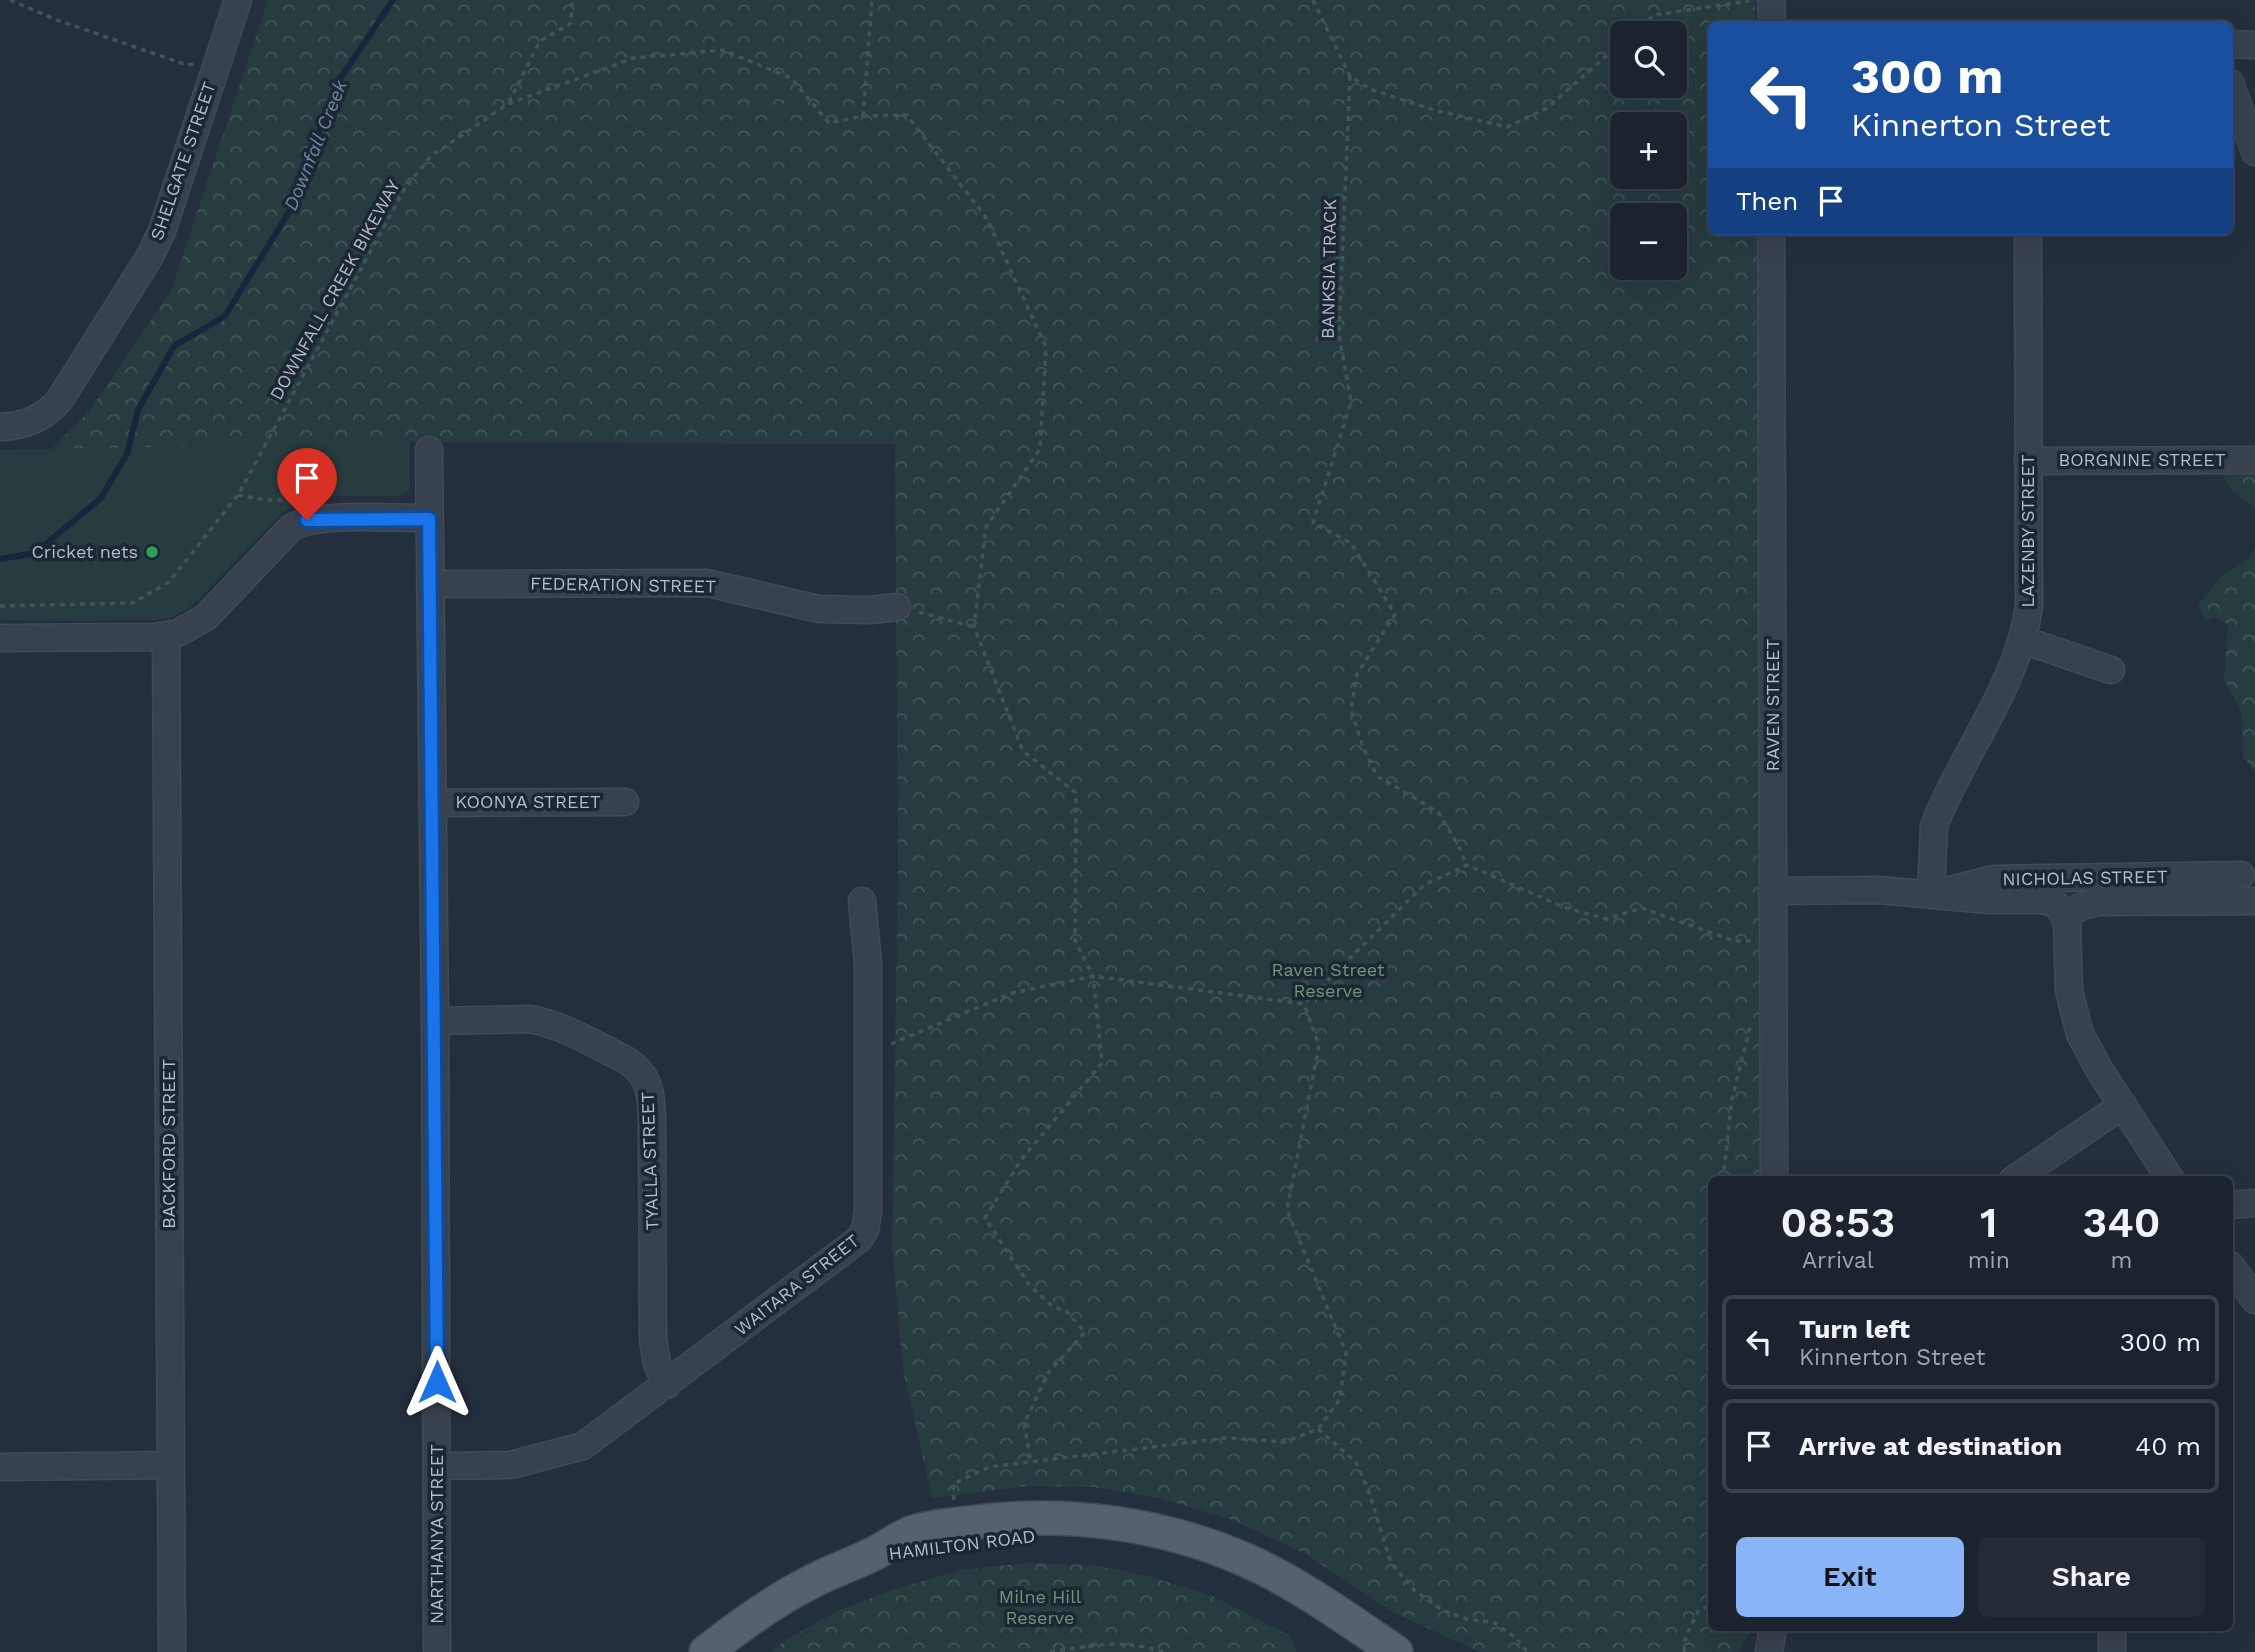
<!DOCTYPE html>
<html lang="en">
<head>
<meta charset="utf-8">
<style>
  :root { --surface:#1b232e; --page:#242b36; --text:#f1f3f6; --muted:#a0a4aa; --line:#39404a; --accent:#8ab4f8 }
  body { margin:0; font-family:"Work Sans",sans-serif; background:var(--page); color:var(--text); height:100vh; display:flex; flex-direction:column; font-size:26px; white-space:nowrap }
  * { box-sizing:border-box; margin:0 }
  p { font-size:23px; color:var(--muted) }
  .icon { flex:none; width:38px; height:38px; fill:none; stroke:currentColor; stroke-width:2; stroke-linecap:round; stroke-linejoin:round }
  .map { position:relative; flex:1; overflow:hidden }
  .details { position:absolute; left:1708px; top:1176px; width:525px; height:455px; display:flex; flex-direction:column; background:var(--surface); border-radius:10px; box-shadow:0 7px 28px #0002,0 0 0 2px var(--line) }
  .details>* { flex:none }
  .hud { position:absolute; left:1708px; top:21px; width:525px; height:214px; border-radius:10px; box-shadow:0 7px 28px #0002,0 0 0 2px var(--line); background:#1a4fa0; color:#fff; overflow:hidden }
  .controls { position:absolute; left:1610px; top:21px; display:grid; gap:14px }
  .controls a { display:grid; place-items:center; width:77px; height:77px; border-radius:10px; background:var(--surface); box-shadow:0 7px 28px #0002,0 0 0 2px var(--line); font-size:35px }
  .pin { position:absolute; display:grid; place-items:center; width:60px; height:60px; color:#fff; margin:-72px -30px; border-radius:50% 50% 50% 0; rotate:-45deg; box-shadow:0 0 7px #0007 }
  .pin .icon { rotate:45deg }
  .me { position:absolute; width:77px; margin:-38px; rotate:0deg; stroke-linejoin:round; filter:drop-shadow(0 0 5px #0008) }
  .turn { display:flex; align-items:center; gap:24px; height:147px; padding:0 28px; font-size:32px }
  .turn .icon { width:91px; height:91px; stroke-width:2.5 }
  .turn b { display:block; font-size:49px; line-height:60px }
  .then { display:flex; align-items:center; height:66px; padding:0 28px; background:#0003; gap:14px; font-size:26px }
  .eta { display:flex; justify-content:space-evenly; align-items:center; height:119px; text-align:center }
  .eta b { font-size:42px; font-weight:600; line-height:49px }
  .button { display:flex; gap:14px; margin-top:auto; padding:14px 28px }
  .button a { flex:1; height:80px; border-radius:10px; background:var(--accent); color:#111; font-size:28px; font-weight:600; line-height:80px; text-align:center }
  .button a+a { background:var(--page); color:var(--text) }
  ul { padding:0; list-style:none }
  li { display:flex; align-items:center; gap:21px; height:94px; margin:0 14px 10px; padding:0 14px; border:4px solid var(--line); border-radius:10px }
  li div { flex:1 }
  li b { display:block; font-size:26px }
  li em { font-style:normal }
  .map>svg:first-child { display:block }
  .green { fill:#263c3f }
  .forest { fill:url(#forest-crowns); fill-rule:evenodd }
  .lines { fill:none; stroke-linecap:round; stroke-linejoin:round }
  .stream { stroke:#17263c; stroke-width:6 }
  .minor-casing { stroke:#414a57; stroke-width:29 }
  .major-casing { stroke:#414a57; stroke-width:36 }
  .path { stroke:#3f5557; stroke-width:3.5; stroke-dasharray:5 5; stroke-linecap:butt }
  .minor { stroke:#38414e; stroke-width:26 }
  .major { stroke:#56606e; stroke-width:33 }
  .route-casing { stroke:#114b97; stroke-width:18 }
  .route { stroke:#1a73e8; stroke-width:12 }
  .leisure-dot { fill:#2e9e5b; stroke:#1d2633; stroke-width:2.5 }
  .labels { text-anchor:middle; stroke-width:7; stroke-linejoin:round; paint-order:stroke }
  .street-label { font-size:18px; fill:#b4bcc9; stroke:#1d2633 }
  .poi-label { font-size:18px; fill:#b4bcc9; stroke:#1d2633; text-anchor:end }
  .park-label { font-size:18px; fill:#6b9a76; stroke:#1d2633 }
  .water-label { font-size:19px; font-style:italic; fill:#6d86a8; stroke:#1d2633 }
</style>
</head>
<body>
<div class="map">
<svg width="2255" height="1652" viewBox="0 0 2255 1652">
  <defs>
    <pattern id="forest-crowns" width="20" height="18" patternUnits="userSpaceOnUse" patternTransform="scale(1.75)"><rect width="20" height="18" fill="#263c3f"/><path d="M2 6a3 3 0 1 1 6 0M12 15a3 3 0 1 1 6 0" fill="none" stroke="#435659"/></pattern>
  </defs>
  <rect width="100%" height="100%" fill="#242f3e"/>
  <path class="green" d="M410,442V489L400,496H305L281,514L192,606L171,618L157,620L0,621V450Z"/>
  <path class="forest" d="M268,0H1755V24H1712V231H1756L1761,1179L1712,1180V1628H1753L1739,1652H1480L1391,1611L1306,1554L1232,1520L1163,1499L1093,1487L1027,1486L932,1498L903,1370L892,1247L898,862L895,444L410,442L52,449L89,411L171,291ZM1622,33H1675V86H1622ZM1622,124H1675V177H1622ZM1622,215H1675V268H1622Z
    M2255,472V509C2241,492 2230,497 2222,473Z
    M2255,546V772L2243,757L2241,711L2224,679L2228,625L2217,617L2205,620L2198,606C2205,597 2211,587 2219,579C2230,568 2252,563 2255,546Z
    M1027,1563L1094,1565L1152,1577L1212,1596L1290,1636L1297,1652H770L787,1639L842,1609L895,1589L961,1570Z"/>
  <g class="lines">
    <path class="stream" d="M0,559L35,553L101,498L127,454L138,410L174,346L225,316L289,212L338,82L393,0"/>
    <defs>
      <path id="minor" d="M1771,0L1772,24
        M2230,44L2255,45
        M2230,83L2255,152
        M1771,231L1774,1180
        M2028,231L2029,606C2018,683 1968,745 1938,816L1934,827L1931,895L1993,879L2241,875
        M0,427C25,426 42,419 59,401L150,256L162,231L238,0
        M429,450L435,1021L437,1652
        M2028,461L2255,460
        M430,584L707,583L819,609L871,610L897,607
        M166,636L172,1652
        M0,638L155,637L178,633L206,617L291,528C316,511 397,519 429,518
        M2023,640L2111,670
        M432,803L625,802
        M1772,891L1879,890L1989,900H2042L2054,903L2061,910L2067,923L2069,991L2080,1034L2100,1071L2171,1180
        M2064,915L2085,905L2099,902L2255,901
        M435,1021L530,1019C564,1025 595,1045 626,1060C648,1074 651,1090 652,1114L653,1340L657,1364L667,1385
        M2013,1180L2123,1105
        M2230,1205L2255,1203
        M2230,1265L2255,1300
        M437,1466L511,1465L583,1446L858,1240L865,1230L868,1211V964L862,901
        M0,1467L171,1465
        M2112,1628V1652
        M1769,1652L1773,1628"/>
      <path id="major" d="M706,1652C739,1626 773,1601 811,1582C830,1572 850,1565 869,1556C883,1550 896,1539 911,1533C929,1527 949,1525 968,1523C1062,1510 1160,1522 1248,1561C1301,1585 1348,1620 1396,1652"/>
    </defs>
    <use href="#minor" class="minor-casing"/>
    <use href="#major" class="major-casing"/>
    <path class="path" d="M10,0L57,20L187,65L195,64
      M1313,0L1350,76L1370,89L1434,110L1507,127L1547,108L1622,42
      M1633,33L1654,15L1749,1
      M1350,76L1339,335L1351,402L1313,523L1351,543L1395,614L1357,674L1351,710L1363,747L1377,776L1438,812L1458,845L1467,865
      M509,102L540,41L571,23L572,0
      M863,116L907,115L987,219L1046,347L1040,449L986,527L974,627L1023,751L1076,793L1075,940L1093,976L1102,1063L1021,1160L985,1218L1030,1286L1052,1306L1066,1311L1085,1332L1048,1373L1024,1424L1031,1462
      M238,495L265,500H295
      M0,606L133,603L169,582L238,495L405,188L431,156L508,104L634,58L723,50L791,78L829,123L863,116L872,0
      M919,612L974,627
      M891,1044L1012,993L1093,976L1304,1004L1424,885L1467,865L1563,907L1607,919L1642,908L1734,941H1754
      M1723,1180L1732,1099L1750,1027
      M1318,1429L1356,1462L1368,1489L1391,1563L1415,1591L1444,1611L1467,1619L1495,1623L1517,1639L1527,1652
      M954,1500L953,1484L989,1467L1226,1438L1285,1442L1318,1429L1340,1399L1346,1353L1287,1210L1319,1045L1304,1004
      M1712,1547L1709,1559L1712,1566
      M1050,1652C1093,1646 1120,1638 1163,1652
      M1684,1652L1686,1636L1699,1610L1712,1605"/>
    <use href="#minor" class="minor"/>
    <use href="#major" class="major"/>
  </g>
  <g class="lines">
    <defs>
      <path id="route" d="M307,520L429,519L437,1382"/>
    </defs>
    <use href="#route" class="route-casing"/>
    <use href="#route" class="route"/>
  </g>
  <circle class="leisure-dot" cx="152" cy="552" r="7"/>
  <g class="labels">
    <g class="street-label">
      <text transform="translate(183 161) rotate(-71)" y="6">SHELGATE STREET</text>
      <text transform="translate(1329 269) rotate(-89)" y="6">BANKSIA TRACK</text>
      <text transform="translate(335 290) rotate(-61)" y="6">DOWNFALL CREEK BIKEWAY</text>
      <text x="2142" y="466">BORGNINE STREET</text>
      <text transform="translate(2028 531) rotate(-90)" y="6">LAZENBY STREET</text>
      <text transform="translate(623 585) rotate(1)" y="6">FEDERATION STREET</text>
      <text transform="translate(1773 705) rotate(-90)" y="6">RAVEN STREET</text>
      <text x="528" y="808">KOONYA STREET</text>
      <text transform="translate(2085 878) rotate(-1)" y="6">NICHOLAS STREET</text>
      <text transform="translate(169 1144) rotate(-90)" y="6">BACKFORD STREET</text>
      <text transform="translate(650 1161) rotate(-92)" y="6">TYALLA STREET</text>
      <text transform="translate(797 1285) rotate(-38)" y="6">WAITARA STREET</text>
      <text transform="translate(437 1534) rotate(-90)" y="6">NARTHANYA STREET</text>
      <text transform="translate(962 1545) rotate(-7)" y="6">HAMILTON ROAD</text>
    </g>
    <g class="poi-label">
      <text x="138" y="558">Cricket nets</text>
    </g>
    <g class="park-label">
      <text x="1328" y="976">Raven Street<tspan x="1328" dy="21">Reserve</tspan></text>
      <text x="1040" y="1603">Milne Hill<tspan x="1040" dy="21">Reserve</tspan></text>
    </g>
    <g class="water-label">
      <text transform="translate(315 145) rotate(-68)" y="7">Downfall Creek</text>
    </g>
  </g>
</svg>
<div class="controls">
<a><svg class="icon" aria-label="search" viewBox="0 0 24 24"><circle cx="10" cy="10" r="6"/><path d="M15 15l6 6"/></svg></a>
<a>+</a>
<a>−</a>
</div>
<div class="pin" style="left:307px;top:520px;background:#d93025"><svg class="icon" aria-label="arrive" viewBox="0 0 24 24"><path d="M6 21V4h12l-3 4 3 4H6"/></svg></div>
<svg class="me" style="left:437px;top:1382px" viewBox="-20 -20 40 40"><path d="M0-17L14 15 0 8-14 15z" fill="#1a73e8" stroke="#fff" stroke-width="4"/></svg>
<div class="hud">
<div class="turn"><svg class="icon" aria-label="left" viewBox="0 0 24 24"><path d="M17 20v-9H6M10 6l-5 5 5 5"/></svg><div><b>300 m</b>Kinnerton Street</div></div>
<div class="then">Then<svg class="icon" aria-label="arrive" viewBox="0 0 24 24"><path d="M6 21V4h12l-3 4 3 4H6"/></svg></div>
</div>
<section class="details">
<div class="eta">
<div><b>08:53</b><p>Arrival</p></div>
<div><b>1</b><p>min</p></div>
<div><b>340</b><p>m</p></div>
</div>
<ul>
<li><svg class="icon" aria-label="left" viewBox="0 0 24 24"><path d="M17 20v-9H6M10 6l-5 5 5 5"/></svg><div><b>Turn left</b><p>Kinnerton Street</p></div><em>300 m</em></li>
<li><svg class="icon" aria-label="arrive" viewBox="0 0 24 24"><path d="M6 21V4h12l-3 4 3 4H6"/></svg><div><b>Arrive at destination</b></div><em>40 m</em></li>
</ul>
<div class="button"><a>Exit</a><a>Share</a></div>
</section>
</div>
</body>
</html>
